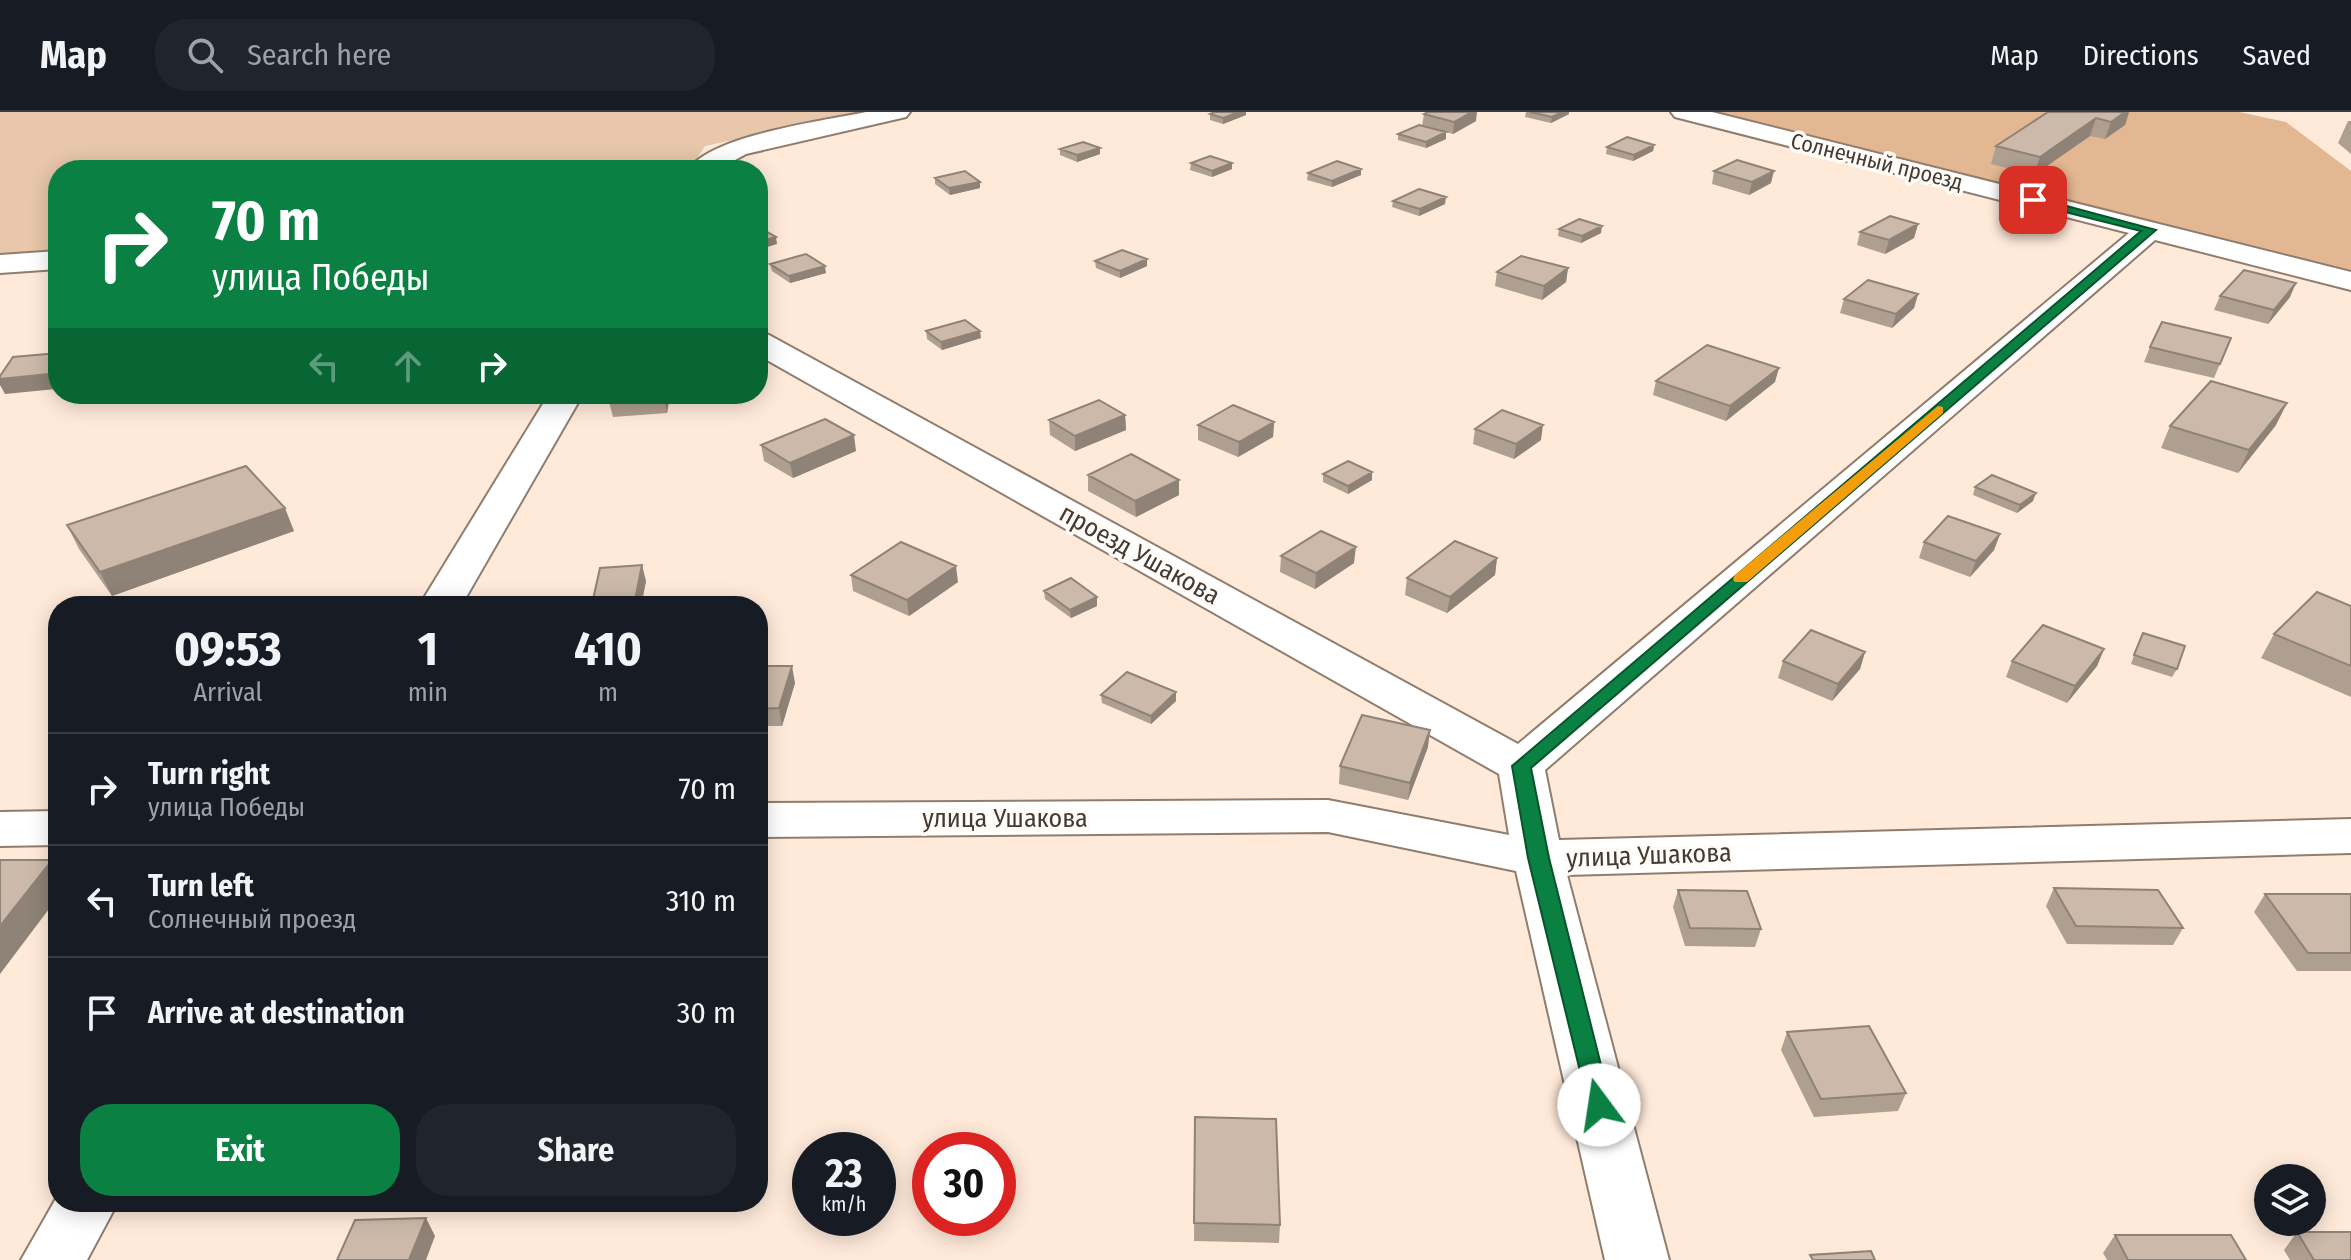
<!DOCTYPE html>
<html lang="en">
<head>
<meta charset="utf-8">
<style>
  :root { --surface:#171b24; --page:#20242c; --text:#f1f3f6; --muted:#9ea1a6; --line:#363941; --accent:#0b8043 }
  body { margin:0; font-family:"Fira Sans Condensed",sans-serif; background:var(--page); color:var(--text); height:100vh; display:flex; flex-direction:column; font-size:30px; white-space:nowrap }
  * { box-sizing:border-box; margin:0 }
  p { font-size:26px; color:var(--muted) }
  .icon { flex:none; width:44px; height:44px; fill:none; stroke:currentColor; stroke-width:2; stroke-linecap:round; stroke-linejoin:round }
  .map { position:relative; flex:1; overflow:hidden }
  .drawer { position:absolute; left:48px; top:484px; width:720px; height:616px; display:flex; flex-direction:column; background:var(--surface); border-radius:32px; box-shadow:0 4px 20px #0003 }
  .drawer>* { flex:none }
  .banner { position:absolute; left:48px; top:48px; width:720px; height:244px; border-radius:32px; box-shadow:0 4px 20px #0003; background:#0b8043; color:#fff; overflow:hidden }
  .buttons { position:absolute; left:2254px; top:1052px; display:grid; gap:16px }
  .buttons a { display:grid; place-items:center; width:72px; height:72px; border-radius:50%; background:var(--surface); box-shadow:0 4px 20px #0003; font-size:40px }
  .speed { position:absolute; left:792px; top:1020px; display:flex; gap:16px; font-size:40px; font-weight:700; text-align:center }
  .speed>* { display:grid; place-content:center; width:104px; height:104px; border-radius:50%; background:var(--surface); box-shadow:0 4px 20px #0003; line-height:1 }
  .speed small { font-size:20px; font-weight:400 }
  .speed .limit { border:12px solid #d22; background:#fff; color:#111 }
  .pin { position:absolute; display:grid; place-items:center; width:68px; height:68px; color:#fff; margin:-34px; border-radius:16px; box-shadow:0 4px 12px #0006 }
  .me { position:absolute; width:88px; margin:-44px; rotate:346deg; stroke-linejoin:round; filter:drop-shadow(0 0 6px #0008) }
  .turn { display:flex; align-items:center; gap:28px; height:168px; padding:0 32px; font-size:36px }
  .turn .icon { width:104px; height:104px; stroke-width:2.5 }
  .turn b { display:block; font-size:56px; line-height:68px }
  .lanes { display:flex; align-items:center; height:76px; padding:0 32px; background:#0003; justify-content:center; gap:40px; direction:ltr }
  .lanes .off { opacity:.35 }
  .eta { display:flex; justify-content:space-evenly; align-items:center; height:136px; text-align:center }
  .eta b { font-size:48px; font-weight:700; line-height:56px }
  .button { display:flex; gap:16px; margin-top:auto; padding:16px 32px }
  .button a { flex:1; height:92px; border-radius:32px; background:var(--accent); color:#fff; font-size:32px; font-weight:700; line-height:92px; text-align:center }
  .button a+a { background:var(--page); color:var(--text) }
  ul { padding:0; list-style:none }
  li { display:flex; align-items:center; gap:24px; height:112px; padding:0 32px; border-top:2px solid var(--line) }
  li div { flex:1 }
  li b { display:block; font-size:30px }
  li em { font-style:normal }
  header { display:flex; align-items:center; gap:48px; box-sizing:border-box; height:112px; padding:0 40px; background:var(--surface); border-bottom:2px solid var(--line) }
  header strong { font-size:38px }
  nav { display:flex; gap:44px; margin-inline-start:auto; font-size:28px }
  .search { width:560px; height:72px; background:var(--page); display:flex; align-items:center; gap:20px; box-sizing:border-box; padding:0 28px; border-radius:32px; color:var(--muted); font-size:30px }
  .map>svg:first-child { display:block }
  .green { fill:#e8c7ab }
  .forest { fill:#e2b792 }
  .lines { fill:none; stroke-linecap:round; stroke-linejoin:round }
  .minor-casing { stroke:#8f7d6e; stroke-width:4 }
  .minor { fill:#fff; fill-rule:evenodd }
  .wall { fill:#af9f91 }
  .shaded-wall { fill:#8f8276 }
  .building { fill:#ccb9a9; stroke:#8f8276; stroke-width:2 }
  .route { fill:#0b8043; stroke:#07532c; stroke-width:2 }
  .slow { fill:#f59e0b }
  .labels { text-anchor:middle; stroke-width:7; stroke-linejoin:round; paint-order:stroke }
  .far-street-label { font-size:22px; fill:#433b35; stroke:#fffbf7 }
  .street-label { font-size:26px; fill:#433b35; stroke:#fffbf7 }
</style>
</head>
<body>
<header>
<strong>Map</strong>
<div class="search"><svg class="icon" aria-label="search" viewBox="0 0 24 24"><circle cx="10" cy="10" r="6"/><path d="M15 15l6 6"/></svg>Search here</div>
<nav><a>Map</a><a>Directions</a><a>Saved</a></nav>
</header>
<div class="map">
<svg width="2351" height="1148" viewBox="0 0 2351 1148">
  <rect width="100%" height="100%" fill="#ffeada"/>
  <path class="green" d="M0,0H867L705,34L689,58H58V141L0,145Z"/>
  <path class="forest" d="M1711,0H2239L2286,10L2351,59V162Z"/>
  <g class="lines">
    <defs>
      <path id="minor" d="M866,0H910L906,5L746,42L717,58H688C712,23 823,9 866,0Z
        M1671,0H1712L2351,160V178L2155,128L1545,658L1559,728L2351,707V741L1567,763L1669,1148H1605L1516,759L1328,720L758,725V691L1328,688L1509,723L1499,662L758,243V220L769,223L1518,632L2129,121L1675,5Z
        M58,139V157L0,161V143Z
        M549,282H583L461,494H419Z
        M58,699V733L0,734V700Z
        M58,1083V1090H118L87,1148H21Z"/>
    </defs>
    <use href="#minor" class="minor-casing"/>
    <use href="#minor" class="minor"/>
  </g>
  <path class="wall" d="M1526,0H1569V2L1551,11L1525,5Z
    M2048,0H2129L2125,13L2105,27L2090,24L2034,63L1991,52L1996,34Z
    M1210,2L1246,3L1223,12L1210,8Z
    M1424,2L1476,9L1453,22L1430,16L1446,27L1426,36L1398,28V22L1422,14Z
    M2348,9H2351V42L2338,31Z
    M1654,33L1653,39L1633,49L1606,42L1607,35Z
    M1060,37L1100,42L1077,50L1060,43Z
    M1191,51H1232V57L1212,65L1190,58Z
    M1714,59L1771,71L1749,83L1712,72Z
    M1308,61L1361,63L1332,75L1307,68Z
    M935,66L980,76L950,83L935,72Z
    M1393,89L1445,92L1419,104L1392,95Z
    M1918,112L1914,126L1885,142L1857,133L1860,120Z
    M1559,117L1601,121L1581,131L1558,124Z
    M1095,149L1147,154L1120,166L1096,156Z
    M770,152L826,161L790,171L772,159Z
    M1568,156L1566,170L1542,188L1495,174L1497,160Z
    M1918,182L1914,196L1892,216L1840,201L1844,187Z
    M2220,184L2290,185L2268,212L2214,198Z
    M926,219L981,226L942,238L927,227Z
    M2231,226L2214,266L2144,250L2150,235Z
    M1656,269L1775,270L1726,309L1653,283Z
    M611,282H670L667,301L613,305L609,290Z
    M1125,303L1126,318L1075,339L1050,323L1049,308Z
    M1274,310L1273,325L1238,345L1198,328V313Z
    M2276,313L2238,361L2161,336L2170,314Z
    M1475,317L1541,328L1514,347L1473,332Z
    M761,333L856,339L793,366L764,349Z
    M1323,362L1372,368L1348,382L1323,370Z
    M1088,363L1179,368V383L1136,405L1088,379Z
    M1975,375L2033,389L2017,401L1973,383Z
    M67,413L294,419L112,484L79,437Z
    M2000,422L1994,438L1970,465L1919,446L1924,430Z
    M1281,444L1354,451L1315,477L1280,460Z
    M1497,446L1495,463L1447,501L1405,483L1407,466Z
    M851,463L958,470L909,504L853,479Z
    M646,469L641,494H592V492Z
    M1044,479L1097,494L1071,506L1045,487Z
    M2351,494V585L2261,546L2274,522Z
    M2139,529L2177,557L2172,565L2131,552Z
    M2104,537L2097,554L2067,591L2006,565L2012,549Z
    M1865,540L1860,557L1832,589L1778,566L1783,549Z
    M758,554L795,571L782,614H758Z
    M1101,583L1176,589L1151,612L1102,591Z
    M1428,635L1408,688L1339,672L1340,654Z
    M2054,776L2183,816L2173,833L2067,832L2046,794Z
    M1678,778L1761,817L1755,835L1685,834L1673,795Z
    M2265,782H2351V859H2297L2254,800Z
    M1787,920L1906,981L1898,999L1814,1005L1781,938Z
    M1195,1005L1280,1113L1279,1131L1194,1129Z
    M2297,1120L2351,1148H2290L2284,1138Z
    M2115,1123L2246,1148H2107L2103,1141Z"/>
  <path class="shaded-wall" d="M1239,0H1246V3L1223,12V6Z
    M1472,0H1477L1476,9L1453,22L1454,10Z
    M1562,0H1569V2L1551,11L1552,5Z
    M2125,0H2129L2125,13L2105,27L2111,10Z
    M2096,6L2090,24L2034,63L2040,45Z
    M1446,20V27L1426,36V30Z
    M1654,33L1653,39L1633,49L1634,43Z
    M1100,36V42L1077,50V43Z
    M1232,51V57L1212,65V59Z
    M1361,57V63L1332,75V69Z
    M1774,59L1771,71L1749,83L1752,70Z
    M980,70V76L950,83L949,76Z
    M1446,85L1445,92L1419,104L1420,97Z
    M1918,112L1914,126L1885,142L1889,128Z
    M1602,114L1601,121L1581,131L1582,124Z
    M776,125L777,132L758,138V130Z
    M1147,147V154L1120,166V159Z
    M825,154L826,161L790,171L789,164Z
    M1568,156L1566,170L1542,188L1544,174Z
    M2296,171L2290,185L2268,212L2274,198Z
    M1918,182L1914,196L1892,216L1896,202Z
    M980,219L981,226L942,238L941,230Z
    M58,248V274L56,277L5,282L0,273V267Z
    M1779,256L1775,270L1726,309L1730,294Z
    M142,282H179L145,289Z
    M664,282H670L667,301L664,286Z
    M2287,291L2276,313L2238,361L2249,338Z
    M1125,303L1126,318L1075,339V324Z
    M1274,310L1273,325L1238,345L1239,330Z
    M1543,313L1541,328L1514,347L1516,332Z
    M854,323L856,339L793,366L790,351Z
    M1372,360V368L1348,382V374Z
    M1179,368V383L1136,405L1135,389Z
    M2036,381L2033,389L2017,401L2020,393Z
    M285,396L294,419L112,484L100,460Z
    M2000,422L1994,438L1970,465L1976,449Z
    M1356,435L1354,451L1315,477L1316,461Z
    M1497,446L1495,463L1447,501L1450,485Z
    M642,453L646,469L641,494H636L635,488Z
    M956,454L958,470L909,504L907,488Z
    M1097,485V494L1071,506L1070,498Z
    M2104,537L2097,554L2067,591L2075,574Z
    M1865,540L1860,557L1832,589L1838,572Z
    M792,554L795,571L782,614L779,596Z
    M1176,580V589L1151,612V604Z
    M1430,618L1428,635L1408,688L1410,671Z
    M52,748L58,758V785L0,862V814Z
    M426,1106L435,1124L426,1148H409Z"/>
  <path class="building" d="M1215,0H1239L1223,6L1210,2Z
    M1428,0H1472L1454,10L1424,2Z
    M1530,0H1562L1552,5Z
    M2048,0H2125L2111,10L2096,6L2040,45L1996,34Z
    M1419,13L1446,20L1426,30L1398,22Z
    M1627,25L1654,33L1634,43L1607,35Z
    M1083,30L1100,36L1077,43L1060,37Z
    M1210,44L1232,51L1212,59L1191,51Z
    M1737,48L1774,59L1752,70L1714,59Z
    M1337,49L1361,57L1332,69L1308,61Z
    M965,59L980,70L949,76L935,66Z
    M1419,77L1446,85L1420,97L1393,89Z
    M1890,104L1918,112L1889,128L1860,120Z
    M1579,107L1602,114L1582,124L1559,117Z
    M758,115L776,125L758,130Z
    M1122,138L1147,147L1120,159L1095,149Z
    M806,142L825,154L789,164L770,152Z
    M1521,144L1568,156L1544,174L1497,160Z
    M2244,158L2296,171L2274,198L2220,184Z
    M1868,168L1918,182L1896,202L1844,187Z
    M965,208L980,219L941,230L926,219Z
    M2162,210L2231,226L2220,252L2150,235Z
    M1707,233L1779,256L1730,294L1656,269Z
    M58,241V248L49,262L0,267V264L13,245Z
    M2211,269L2287,291L2249,338L2170,314Z
    M611,282H664V286L609,290Z
    M1099,288L1125,303L1075,324L1049,308Z
    M1233,293L1274,310L1239,330L1198,313Z
    M1502,298L1543,313L1516,332L1475,317Z
    M825,307L854,323L790,351L761,333Z
    M1131,342L1179,368L1135,389L1088,363Z
    M1348,349L1372,360L1348,374L1323,362Z
    M246,354L285,396L100,460L67,413Z
    M1992,363L2036,381L2020,393L1975,375Z
    M1948,404L2000,422L1976,449L1924,430Z
    M1321,419L1356,435L1316,461L1281,444Z
    M1455,429L1497,446L1450,485L1407,466Z
    M901,430L956,454L907,488L851,463Z
    M642,453L635,488L592,492L600,456Z
    M1071,466L1097,485L1070,498L1044,479Z
    M2317,480L2351,494V554L2274,522Z
    M2043,513L2104,537L2075,574L2012,549Z
    M1811,518L1865,540L1838,572L1783,549Z
    M2143,521L2185,534L2177,557L2134,543Z
    M758,554H792L779,596L758,597Z
    M1127,560L1176,580L1151,604L1101,583Z
    M1362,603L1430,618L1410,671L1340,654Z
    M0,748H52L0,814Z
    M2054,776L2158,778L2183,816L2076,814Z
    M1678,778L1747,779L1761,817L1690,816Z
    M2265,782H2351V841H2308Z
    M1869,914L1906,981L1821,987L1787,920Z
    M1195,1005L1276,1007L1280,1113L1194,1111Z
    M426,1106L409,1148H337L355,1108Z
    M2297,1120H2351V1148H2314Z
    M2115,1123H2231L2246,1148H2128Z
    M1871,1139L1875,1148H1813L1810,1143Z"/>
  <path class="route" d="M2033,85L2156,118L1531,656L1549,746L1611,993L1608,1000L1599,1003L1590,1000L1528,746L1512,654L2141,119L2029,91V86Z"/>
  <path class="slow" d="M1938,294L1943,295V301L1747,470H1735L1733,467L1735,463Z"/>
  <g class="labels">
    <g class="far-street-label">
      <text transform="translate(1877 49) rotate(14)" y="8">Солнечный проезд</text>
    </g>
    <g class="street-label">
      <text transform="translate(1140 442) rotate(29)" y="9">проезд Ушакова</text>
      <text x="1005" y="715">улица Ушакова</text>
      <text transform="translate(1649 743) rotate(-2)" y="9">улица Ушакова</text>
    </g>
  </g>
</svg>
<div class="buttons">
<a><svg class="icon" aria-label="layers" viewBox="0 0 24 24"><path d="M12 4l9 5-9 5-9-5zM3 14l9 5 9-5"/></svg></a>
</div>
<div class="speed"><div>23<small>km/h</small></div><div class="limit">30</div></div>
<div class="pin" style="left:2033px;top:88px;background:#d93025"><svg class="icon" aria-label="arrive" viewBox="0 0 24 24"><path d="M6 21V4h12l-3 4 3 4H6"/></svg></div>
<svg class="me" style="left:1599px;top:993px" viewBox="-20 -20 40 40"><circle r="19" fill="#fff"/><path d="M0-13L10 11 0 6-10 11z" fill="#0b8043"/></svg>
<div class="banner">
<div class="turn"><svg class="icon" aria-label="right" viewBox="0 0 24 24"><path d="M7 20v-9h11M14 6l5 5-5 5"/></svg><div><b>70 m</b>улица Победы</div></div>
<div class="lanes"><svg class="icon off" aria-label="left" viewBox="0 0 24 24"><path d="M17 20v-9H6M10 6l-5 5 5 5"/></svg><svg class="icon off" aria-label="ahead" viewBox="0 0 24 24"><path d="M12 20V5M6 11l6-6 6 6"/></svg><svg class="icon" aria-label="right" viewBox="0 0 24 24"><path d="M7 20v-9h11M14 6l5 5-5 5"/></svg></div>
</div>
<section class="drawer">
<div class="eta">
<div><b>09:53</b><p>Arrival</p></div>
<div><b>1</b><p>min</p></div>
<div><b>410</b><p>m</p></div>
</div>
<ul>
<li><svg class="icon" aria-label="right" viewBox="0 0 24 24"><path d="M7 20v-9h11M14 6l5 5-5 5"/></svg><div><b>Turn right</b><p>улица Победы</p></div><em>70 m</em></li>
<li><svg class="icon" aria-label="left" viewBox="0 0 24 24"><path d="M17 20v-9H6M10 6l-5 5 5 5"/></svg><div><b>Turn left</b><p>Солнечный проезд</p></div><em>310 m</em></li>
<li><svg class="icon" aria-label="arrive" viewBox="0 0 24 24"><path d="M6 21V4h12l-3 4 3 4H6"/></svg><div><b>Arrive at destination</b></div><em>30 m</em></li>
</ul>
<div class="button"><a>Exit</a><a>Share</a></div>
</section>
</div>
</body>
</html>
